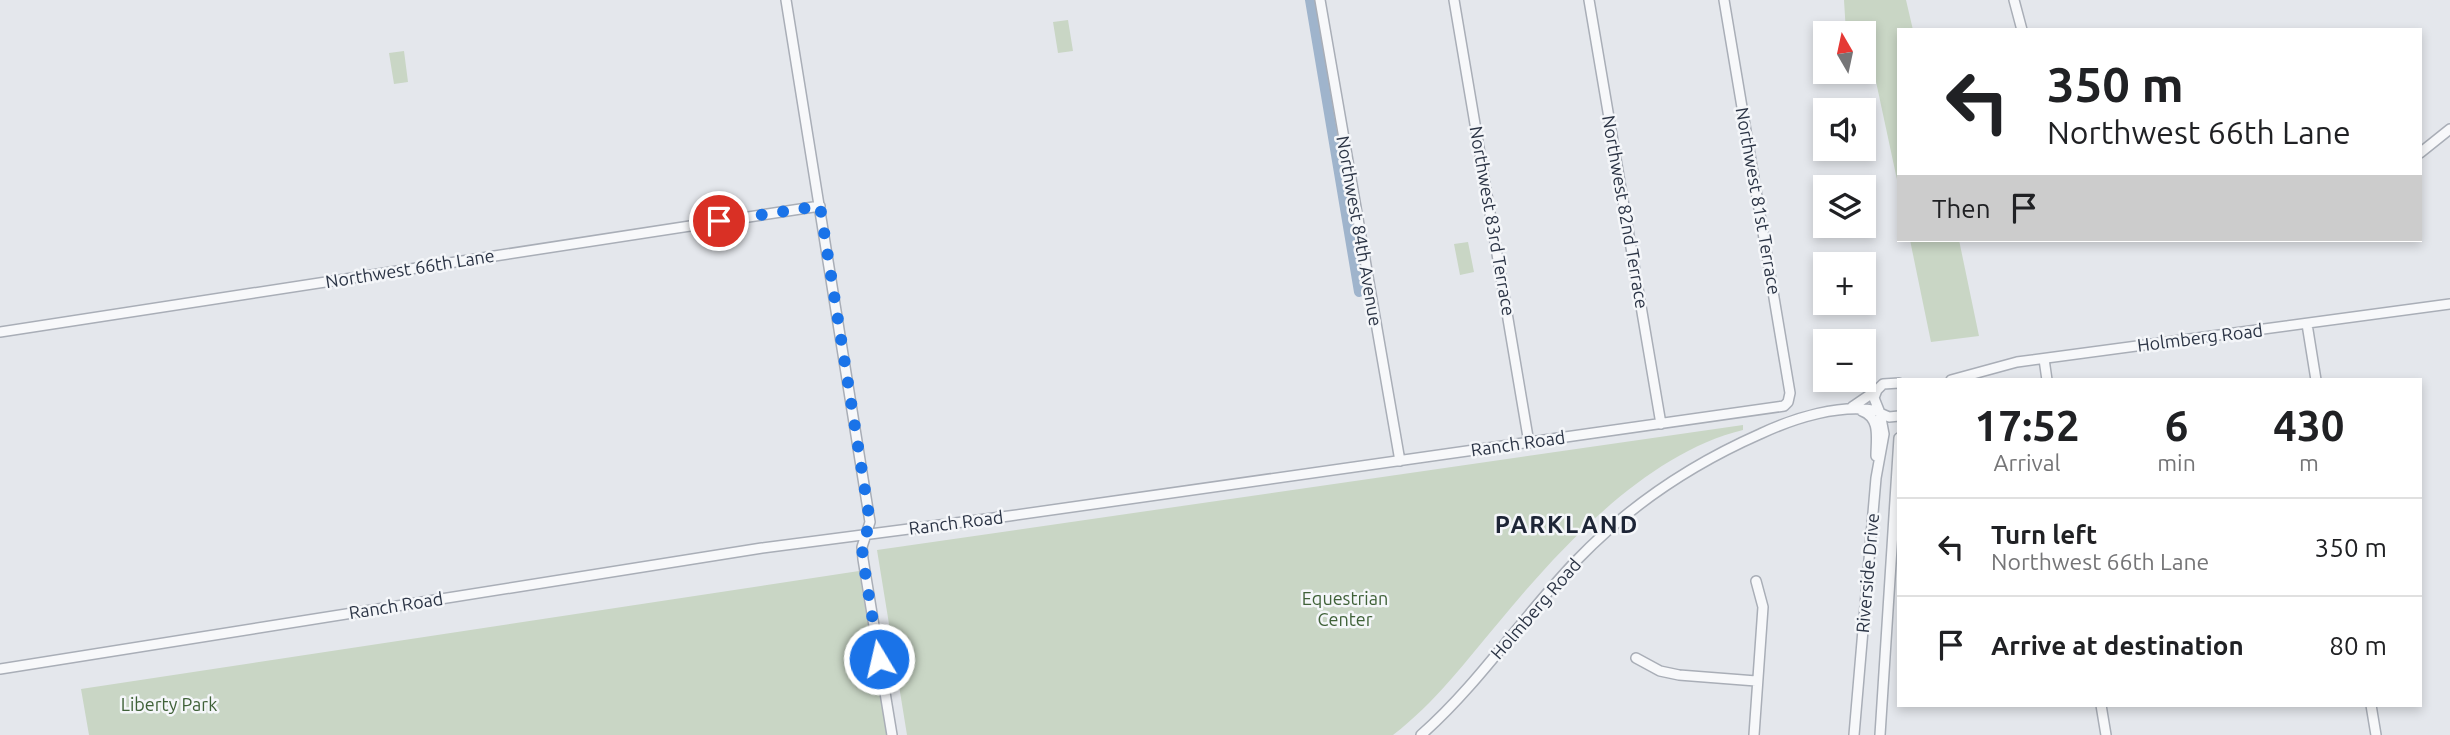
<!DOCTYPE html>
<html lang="en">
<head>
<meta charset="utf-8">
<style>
  :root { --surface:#fff; --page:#f2f2f2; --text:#202124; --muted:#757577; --line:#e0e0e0 }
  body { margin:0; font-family:Ubuntu,sans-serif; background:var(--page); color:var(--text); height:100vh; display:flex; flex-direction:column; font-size:26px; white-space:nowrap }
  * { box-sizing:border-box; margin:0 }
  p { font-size:23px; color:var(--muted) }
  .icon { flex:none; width:38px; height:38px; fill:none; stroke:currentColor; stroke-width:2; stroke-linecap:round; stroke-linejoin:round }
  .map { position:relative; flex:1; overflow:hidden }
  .drawer { position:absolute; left:1897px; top:378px; width:525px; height:329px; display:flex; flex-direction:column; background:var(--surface); border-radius:0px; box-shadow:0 4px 10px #0003 }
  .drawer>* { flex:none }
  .hud { position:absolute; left:1897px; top:28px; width:525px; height:214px; border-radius:0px; box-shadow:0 4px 10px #0003; background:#fff; color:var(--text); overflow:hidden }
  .needle { width:46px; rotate:351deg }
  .tools { position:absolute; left:1813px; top:21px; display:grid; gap:14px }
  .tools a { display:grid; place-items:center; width:63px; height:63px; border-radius:0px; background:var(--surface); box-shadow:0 4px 10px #0003; font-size:35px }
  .pin { position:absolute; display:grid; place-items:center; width:60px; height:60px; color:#fff; margin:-30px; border:4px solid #fff; border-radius:50%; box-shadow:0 2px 7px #0007 }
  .me { position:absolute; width:77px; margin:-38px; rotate:351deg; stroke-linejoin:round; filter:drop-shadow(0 0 5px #0008) }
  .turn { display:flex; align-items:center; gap:24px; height:147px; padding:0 35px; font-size:32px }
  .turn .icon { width:91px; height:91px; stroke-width:2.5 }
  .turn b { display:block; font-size:49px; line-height:60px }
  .then { display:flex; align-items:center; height:66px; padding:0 35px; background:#0003; gap:14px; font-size:26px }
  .eta { display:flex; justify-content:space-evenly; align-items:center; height:119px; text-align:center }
  .eta b { font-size:42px; font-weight:600; line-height:49px }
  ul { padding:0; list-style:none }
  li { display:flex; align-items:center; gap:21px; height:98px; padding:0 35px; border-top:2px solid var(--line) }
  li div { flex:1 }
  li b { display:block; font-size:26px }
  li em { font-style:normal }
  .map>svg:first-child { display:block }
  .green { fill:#c9d6c5 }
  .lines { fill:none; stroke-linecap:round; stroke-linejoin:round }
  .canal { stroke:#9fb4cc; stroke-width:10 }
  .minor-casing { stroke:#a9aeb7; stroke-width:12 }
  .minor { stroke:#f7f8fa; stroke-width:9 }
  .route { stroke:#1a73e8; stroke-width:12; stroke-dasharray:0 21.6 }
  .labels { text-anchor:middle; stroke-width:5; stroke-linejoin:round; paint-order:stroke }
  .street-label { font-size:18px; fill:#2b3445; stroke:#f4f6f9 }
  .park-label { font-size:18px; fill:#3f6138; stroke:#f4f6f9 }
  .district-label { font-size:24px; font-weight:bold; letter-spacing:2px; fill:#1d2536; stroke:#f4f6f9 }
</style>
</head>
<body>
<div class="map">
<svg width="2450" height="735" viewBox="0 0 2450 735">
  <rect width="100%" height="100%" fill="#e4e7ec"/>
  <path class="green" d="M1844,0H1906L1913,30H1899V189L1869,49L1864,50V33H1846Z
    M1068,20L1073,51L1058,53L1053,22Z
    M404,51L408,82L394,84L389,53Z
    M1910,240H1959L1979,336L1931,342Z
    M1468,242L1474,272L1460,275L1454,244Z
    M1743,425V430C1647,453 1560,548 1499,622C1465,662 1435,703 1393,735H907L877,550Z
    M859,571L887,735H89L81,689Z"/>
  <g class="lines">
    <path class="canal" d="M1310,0L1359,292"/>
    <defs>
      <path id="minor" d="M786,0L870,522L862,547L863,559L892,735
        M1320,0L1400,461
        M1454,0L1529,443
        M1589,0L1661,424
        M2014,0L2022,30
        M2420,153L2450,129
        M2307,324L2316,380
        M0,332L820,206
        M2044,359L2047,380
        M1951,380L2017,362L2450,304
        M1899,383L1883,384L1877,390L1874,398L1880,413L1889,417L1899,416
        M1852,407L1877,390
        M1862,411C1881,418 1876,439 1876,456
        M1636,658L1660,671L1679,675L1756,681
        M0,669L762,548L1009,516L1784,406L1788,402L1790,393L1724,0
        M2101,705L2106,735
        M2371,705L2376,735
        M1421,735C1480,683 1522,617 1577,560C1628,507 1692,464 1760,434C1794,418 1841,403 1878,411
        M1754,735L1763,607L1756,581
        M1854,735L1876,478L1884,434L1880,413
        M1880,735L1899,438"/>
    </defs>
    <use href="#minor" class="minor-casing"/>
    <use href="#minor" class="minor"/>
  </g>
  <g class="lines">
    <path class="route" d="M719,221L820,206L870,522L862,547L863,559L879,659"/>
  </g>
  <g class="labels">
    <g class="street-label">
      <text transform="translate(1758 201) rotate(80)" y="6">Northwest 81st Terrace</text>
      <text transform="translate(1625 212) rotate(80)" y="6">Northwest 82nd Terrace</text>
      <text transform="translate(1492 221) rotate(80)" y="6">Northwest 83rd Terrace</text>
      <text transform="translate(1359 231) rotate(80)" y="6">Northwest 84th Avenue</text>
      <text transform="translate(410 269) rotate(-9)" y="6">Northwest 66th Lane</text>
      <text transform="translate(2200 338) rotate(-7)" y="6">Holmberg Road</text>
      <text transform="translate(1518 444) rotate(-8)" y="6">Ranch Road</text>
      <text transform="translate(956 523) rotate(-7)" y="6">Ranch Road</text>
      <text transform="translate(1868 573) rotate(-85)" y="6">Riverside Drive</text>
      <text transform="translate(396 606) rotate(-9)" y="6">Ranch Road</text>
      <text transform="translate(1536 609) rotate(-49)" y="6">Holmberg Road</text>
    </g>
    <g class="park-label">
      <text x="1345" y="605">Equestrian<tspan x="1345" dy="21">Center</tspan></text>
      <text x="169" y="711">Liberty Park</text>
    </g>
    <g class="district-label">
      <text x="1567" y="533">PARKLAND</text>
    </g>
  </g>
</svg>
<div class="tools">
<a><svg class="needle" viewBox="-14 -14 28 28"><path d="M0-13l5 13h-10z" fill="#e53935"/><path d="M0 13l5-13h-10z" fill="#757577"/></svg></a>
<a><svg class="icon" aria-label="sound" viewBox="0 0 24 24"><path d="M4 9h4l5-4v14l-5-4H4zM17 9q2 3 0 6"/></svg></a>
<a><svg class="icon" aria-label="layers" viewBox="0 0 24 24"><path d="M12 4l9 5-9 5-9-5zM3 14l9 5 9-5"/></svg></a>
<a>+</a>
<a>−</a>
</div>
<div class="pin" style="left:719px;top:221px;background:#d93025"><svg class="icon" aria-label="arrive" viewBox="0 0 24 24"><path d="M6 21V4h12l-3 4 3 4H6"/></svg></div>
<svg class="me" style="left:879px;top:659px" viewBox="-20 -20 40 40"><circle r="17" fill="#1a73e8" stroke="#fff" stroke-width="3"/><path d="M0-11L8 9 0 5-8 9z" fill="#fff"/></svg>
<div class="hud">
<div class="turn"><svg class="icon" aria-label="left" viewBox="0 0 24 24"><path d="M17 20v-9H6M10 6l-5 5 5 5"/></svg><div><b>350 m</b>Northwest 66th Lane</div></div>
<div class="then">Then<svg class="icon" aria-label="arrive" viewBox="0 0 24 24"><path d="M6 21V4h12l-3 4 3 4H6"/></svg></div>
</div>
<section class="drawer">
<div class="eta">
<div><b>17:52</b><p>Arrival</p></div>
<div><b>6</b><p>min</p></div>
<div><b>430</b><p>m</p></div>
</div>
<ul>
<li><svg class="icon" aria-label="left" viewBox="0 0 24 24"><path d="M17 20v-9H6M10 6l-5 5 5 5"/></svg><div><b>Turn left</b><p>Northwest 66th Lane</p></div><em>350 m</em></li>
<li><svg class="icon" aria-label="arrive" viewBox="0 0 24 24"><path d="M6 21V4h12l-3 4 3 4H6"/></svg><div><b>Arrive at destination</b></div><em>80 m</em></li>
</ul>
</section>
</div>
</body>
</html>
